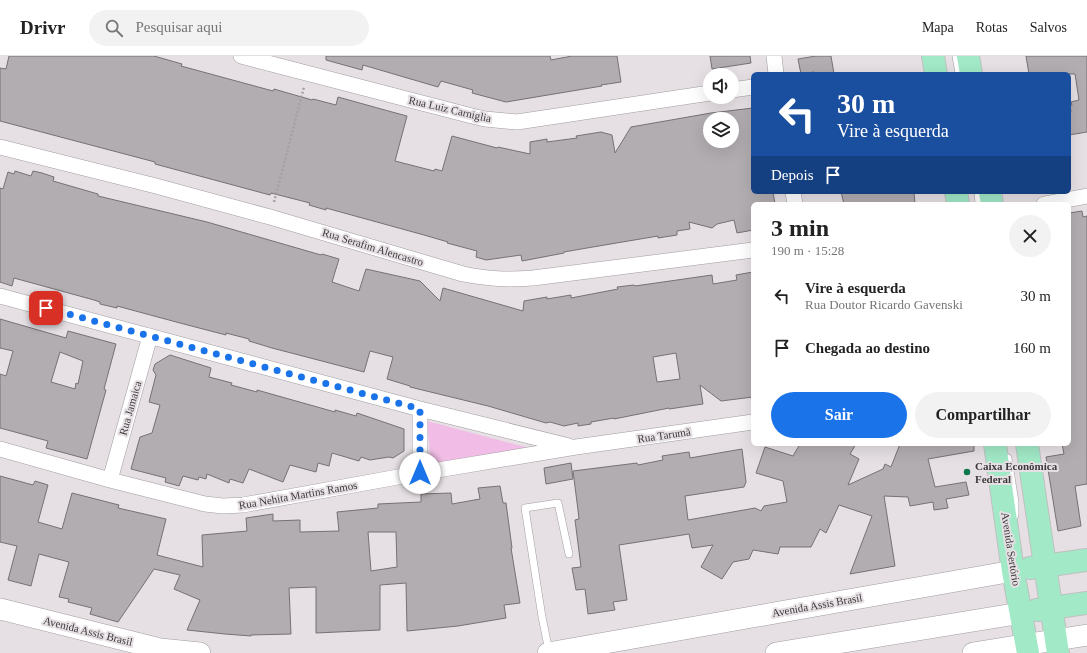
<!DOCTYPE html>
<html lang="pt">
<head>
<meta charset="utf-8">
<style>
  :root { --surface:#fff; --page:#f2f2f2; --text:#222; --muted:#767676; --line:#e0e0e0; --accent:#1a73e8 }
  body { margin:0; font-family:"Times New Roman",serif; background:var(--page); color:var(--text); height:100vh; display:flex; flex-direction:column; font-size:15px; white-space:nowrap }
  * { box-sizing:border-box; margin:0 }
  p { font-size:13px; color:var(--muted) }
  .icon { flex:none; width:22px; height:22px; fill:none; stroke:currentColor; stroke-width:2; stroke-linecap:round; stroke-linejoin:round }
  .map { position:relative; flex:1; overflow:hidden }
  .details { position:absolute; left:751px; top:146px; width:320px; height:244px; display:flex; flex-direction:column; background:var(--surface); border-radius:6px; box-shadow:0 4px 16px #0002 }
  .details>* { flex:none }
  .top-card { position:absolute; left:751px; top:16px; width:320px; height:122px; border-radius:6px; box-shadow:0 4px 16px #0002; background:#1a4fa0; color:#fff; overflow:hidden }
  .tools { position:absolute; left:703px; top:12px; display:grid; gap:8px }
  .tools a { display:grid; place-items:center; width:36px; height:36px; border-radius:50%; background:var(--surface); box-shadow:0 4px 16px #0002; font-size:20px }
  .pin { position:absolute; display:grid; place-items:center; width:34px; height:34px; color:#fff; margin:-17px; border-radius:8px; box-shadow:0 2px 6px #0006 }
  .me { position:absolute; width:44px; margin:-22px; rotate:0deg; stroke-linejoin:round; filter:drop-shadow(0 0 3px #0008) }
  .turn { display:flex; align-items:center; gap:14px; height:84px; padding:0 20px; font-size:18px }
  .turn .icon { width:52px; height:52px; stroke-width:2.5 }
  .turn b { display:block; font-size:28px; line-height:34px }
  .then { display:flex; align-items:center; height:38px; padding:0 20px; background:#0003; gap:8px; font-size:15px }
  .round { display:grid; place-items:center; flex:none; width:42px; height:42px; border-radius:21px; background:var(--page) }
  .headline { display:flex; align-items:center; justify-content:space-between; height:68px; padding:0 20px }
  h1 { font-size:24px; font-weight:600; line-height:30px }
  .action { display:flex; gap:8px; margin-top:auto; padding:8px 20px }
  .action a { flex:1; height:46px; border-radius:24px; background:var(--accent); color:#fff; font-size:16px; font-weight:600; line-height:46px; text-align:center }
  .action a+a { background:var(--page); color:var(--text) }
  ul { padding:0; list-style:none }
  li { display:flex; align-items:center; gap:12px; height:52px; padding:0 20px }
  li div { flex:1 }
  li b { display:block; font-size:15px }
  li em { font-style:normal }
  header { display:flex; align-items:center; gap:24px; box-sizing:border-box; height:56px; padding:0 20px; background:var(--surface); border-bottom:1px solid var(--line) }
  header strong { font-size:19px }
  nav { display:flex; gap:22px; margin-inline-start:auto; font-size:14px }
  .search { width:280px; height:36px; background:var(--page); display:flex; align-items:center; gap:10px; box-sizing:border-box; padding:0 14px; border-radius:22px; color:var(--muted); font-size:15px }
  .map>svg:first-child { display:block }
  .green { fill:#f1bde6 }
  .building { fill:#b2adb1; stroke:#757174; fill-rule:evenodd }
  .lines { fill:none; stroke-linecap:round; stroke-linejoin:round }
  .service-casing { stroke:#a19ca0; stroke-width:8 }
  .minor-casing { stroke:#a19ca0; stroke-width:16 }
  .secondary-casing { stroke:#a19ca0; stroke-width:22 }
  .primary-casing { stroke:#c1c0c0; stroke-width:24 }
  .path { stroke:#a4a0a3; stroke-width:2.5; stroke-dasharray:2 2; stroke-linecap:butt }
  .service { stroke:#fff; stroke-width:7 }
  .minor { stroke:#fff; stroke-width:15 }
  .secondary { stroke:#fff; stroke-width:21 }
  .primary { stroke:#a1e9c7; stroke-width:22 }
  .route { stroke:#1a73e8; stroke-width:7; stroke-dasharray:0 12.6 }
  .poi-dot { fill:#0f764e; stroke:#e6e0e4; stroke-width:1.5 }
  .labels { text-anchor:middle; stroke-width:4; stroke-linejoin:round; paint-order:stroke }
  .street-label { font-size:11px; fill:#3c3a3b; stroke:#e6e0e4 }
  .poi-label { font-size:11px; font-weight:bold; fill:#3c3a3b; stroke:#e6e0e4; text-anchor:start }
</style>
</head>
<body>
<header>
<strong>Drivr</strong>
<div class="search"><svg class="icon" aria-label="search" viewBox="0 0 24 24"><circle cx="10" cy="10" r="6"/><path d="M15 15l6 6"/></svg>Pesquisar aqui</div>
<nav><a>Mapa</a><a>Rotas</a><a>Salvos</a></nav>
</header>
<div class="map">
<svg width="1087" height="597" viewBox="0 0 1087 597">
  <rect width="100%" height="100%" fill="#e6e0e4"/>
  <path class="green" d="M427,365L529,392L431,408Z"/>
  <path class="building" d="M9,0H154L182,8L181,10L273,35L274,33L312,44L313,43L336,49L338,41L392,56L407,60L395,105L434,115L435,113L442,115L452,80L497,92L498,91L530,98V86L547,83V86L577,82L576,80L601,76L612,79L615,97L631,71L711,57L753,52V136H773L775,148H753V174L737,177L734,164L717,168L712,172L689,166L690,173L677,175V179L658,182V180L581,193L564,196V197L522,205L521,199L486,204L476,201L477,195L447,187L448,186L424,179L326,152V154L309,149L310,147L271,137L270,139L155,108V106L0,65V12L6,13ZM710,63H732V85H710Z
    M326,0H550L551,4L572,0H617L621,26L601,29L602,30L506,46L472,37L473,34L441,25L438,31L363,9L362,14L326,4Z
    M710,0H750L751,7L712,13Z
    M816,0H831L834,18H814V16L801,18L798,3Z
    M1026,0H1087V76L1069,79V56H1071L1070,49H1072L1071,46L1079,44L1075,18H1029Z
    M15,115L31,120L33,115L42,117L54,121L53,125L98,138V140L207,166L321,199L322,198L339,203L332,226L359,235L366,213L420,225L440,245L443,232L523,255L524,245L547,241V243L571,239V242L618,233L617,231L634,229L635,230L712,219L713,228L737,224L736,219L753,216V341L721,345L700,329L703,348L669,353V352L614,363V362L591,366V368L578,370V367L564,370L550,366L546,367L488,350L410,331V330L387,323L393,301L370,295L364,316L272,292L249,285V283L226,277V279L180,267L117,250V252L100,248V246L94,244L14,222L12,230L0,226V132L3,133L8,116L14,118ZM676,297L680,323L657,326L653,301Z
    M841,136H914L915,148H844Z
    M1082,155L1083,161L1087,160V428L1075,430L1081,470L1058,475L1046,401L1064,398L1062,388H1069V157Z
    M0,263L66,282L68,275L116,288L104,333L106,334L87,403L46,392L48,385L0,372V318L6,320L13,295L0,292ZM60,296L83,305L78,328L76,327L75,333L51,326Z
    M170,299L211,312L209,321L232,327L231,329L257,336V334L335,356V354L356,360L357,357L404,373V395L393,402L389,401L370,404L361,401L359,405L332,397L329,410L318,407L316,416L290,409L283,426L249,413L243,427L230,423L229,427L207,418L206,423L199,421L198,424L183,420L179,430L165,426L166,422L131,413L140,381L152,377L160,349L149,346L156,319L153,314L155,308Z
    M800,388H856L850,398L859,403L848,429L883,413L885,408L891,411L900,388H974V395L928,403L935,431L966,426L969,439L946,443L948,452L934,454L933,446L910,450L908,441L884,440L895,510L850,518L872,460L839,449L826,477L820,473L811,491H780L778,498L753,494L749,503L733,506L722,523L701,511L713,489L692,492L689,478L619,489L627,544L613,546L615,554L588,558L585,533L576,534L572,512L581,511L575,464L579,463L578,454L573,415L637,407L638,409L663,404L662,400L689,396L690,402L742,393L746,426L744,431L685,440L688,464L755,452L761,455L764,450L787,446L783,425L756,417L765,391L793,400Z
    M571,407L573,423L546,428L544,412Z
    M0,420L33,429L35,425L48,429L38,466L62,473L72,437L119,449L118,452L166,463L157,499L203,511L202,479L247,475L246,462L273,458V465L300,464V476L339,475L337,456L378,452V448L421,446V438L451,437L452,448L480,443L478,432L500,430L503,447H506L512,492H511L520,547L504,549L506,562L458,570L407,575L406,527L380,529V574L316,577V531L289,532L291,578L251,579V580L225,578L187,574L200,544L174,533L180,519L154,513L118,566L90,558L92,552L68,546L69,543L59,541L69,506L39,498L31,530L8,524L17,490L0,486ZM368,476H396L397,511L371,515Z"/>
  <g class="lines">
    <defs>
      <path id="service" d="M956,0L959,18
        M978,136L979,148
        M1008,402L1015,446V459
        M549,595L542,561L525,452L558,447L569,498"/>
      <path id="minor" d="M241,0L472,60L485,63L517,66L710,37
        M774,0L776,18
        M732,34L753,31
        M0,91L156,130L270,161L463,218C489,223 506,224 533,222L753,194
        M793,136L795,148
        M1044,148L1087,140
        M0,240L420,353L569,390
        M0,393L110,424L205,448L223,450L243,449L420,417L576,391L753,366
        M420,417V353
        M110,424L150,280"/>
      <path id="secondary" d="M0,553L160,593L200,597
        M548,597L1013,515
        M776,597L1021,557
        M973,597L1087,579"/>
      <path id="primary" d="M933,0L936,18
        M968,0L971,18
        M956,136L958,148
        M990,136L992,148
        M995,388L1013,515L1028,597
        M1027,388L1058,597
        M1030,512L1087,504
        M1037,554L1087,547"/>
    </defs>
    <use href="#service" class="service-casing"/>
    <use href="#minor" class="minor-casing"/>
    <use href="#secondary" class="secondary-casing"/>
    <use href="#primary" class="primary-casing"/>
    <path class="path" d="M274,146L304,31"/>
    <use href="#service" class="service"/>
    <use href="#minor" class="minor"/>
    <use href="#secondary" class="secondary"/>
    <use href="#primary" class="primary"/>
  </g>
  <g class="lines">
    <path class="route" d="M46,252L420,353V417"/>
  </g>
  <circle class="poi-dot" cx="967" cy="416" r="4"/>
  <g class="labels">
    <g class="street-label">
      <text transform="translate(450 53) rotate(13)" y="4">Rua Luiz Carniglia</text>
      <text transform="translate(373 191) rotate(17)" y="4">Rua Serafim Alencastro</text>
      <text transform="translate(130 352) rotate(-74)" y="4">Rua Jamaica</text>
      <text transform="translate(664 379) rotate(-8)" y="4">Rua Tarumã</text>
      <text transform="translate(298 439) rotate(-10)" y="4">Rua Nehita Martins Ramos</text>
      <text transform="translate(1011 493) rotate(81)" y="4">Avenida Sertório</text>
      <text transform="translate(817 549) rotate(-10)" y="4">Avenida Assis Brasil</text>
      <text transform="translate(88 575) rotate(14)" y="4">Avenida Assis Brasil</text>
    </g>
    <g class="poi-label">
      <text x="975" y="414">Caixa Econômica<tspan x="975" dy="13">Federal</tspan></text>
    </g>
  </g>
</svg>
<div class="tools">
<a><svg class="icon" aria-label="sound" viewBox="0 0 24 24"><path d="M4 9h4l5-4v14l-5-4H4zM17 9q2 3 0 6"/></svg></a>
<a><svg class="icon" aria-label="layers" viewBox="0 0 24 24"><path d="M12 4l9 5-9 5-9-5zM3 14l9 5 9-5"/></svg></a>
</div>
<div class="pin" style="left:46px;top:252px;background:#d93025"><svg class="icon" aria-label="arrive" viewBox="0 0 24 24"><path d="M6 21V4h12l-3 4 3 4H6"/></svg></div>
<svg class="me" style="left:420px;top:417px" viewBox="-20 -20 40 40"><circle r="19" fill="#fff"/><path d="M0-13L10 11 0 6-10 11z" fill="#1a73e8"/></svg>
<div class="top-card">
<div class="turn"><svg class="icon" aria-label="left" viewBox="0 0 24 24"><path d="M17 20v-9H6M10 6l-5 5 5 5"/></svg><div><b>30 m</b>Vire à esquerda</div></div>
<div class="then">Depois<svg class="icon" aria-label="arrive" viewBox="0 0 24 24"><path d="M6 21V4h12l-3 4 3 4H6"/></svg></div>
</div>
<section class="details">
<div class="headline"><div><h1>3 min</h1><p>190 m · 15:28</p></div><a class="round"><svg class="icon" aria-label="close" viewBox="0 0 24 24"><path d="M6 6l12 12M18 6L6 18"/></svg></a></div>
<ul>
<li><svg class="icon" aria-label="left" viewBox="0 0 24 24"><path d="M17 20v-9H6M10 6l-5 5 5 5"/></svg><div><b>Vire à esquerda</b><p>Rua Doutor Ricardo Gavenski</p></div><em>30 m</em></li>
<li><svg class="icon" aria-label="arrive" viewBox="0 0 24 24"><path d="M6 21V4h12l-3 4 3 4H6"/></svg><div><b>Chegada ao destino</b></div><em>160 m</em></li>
</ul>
<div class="action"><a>Sair</a><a>Compartilhar</a></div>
</section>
</div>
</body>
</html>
